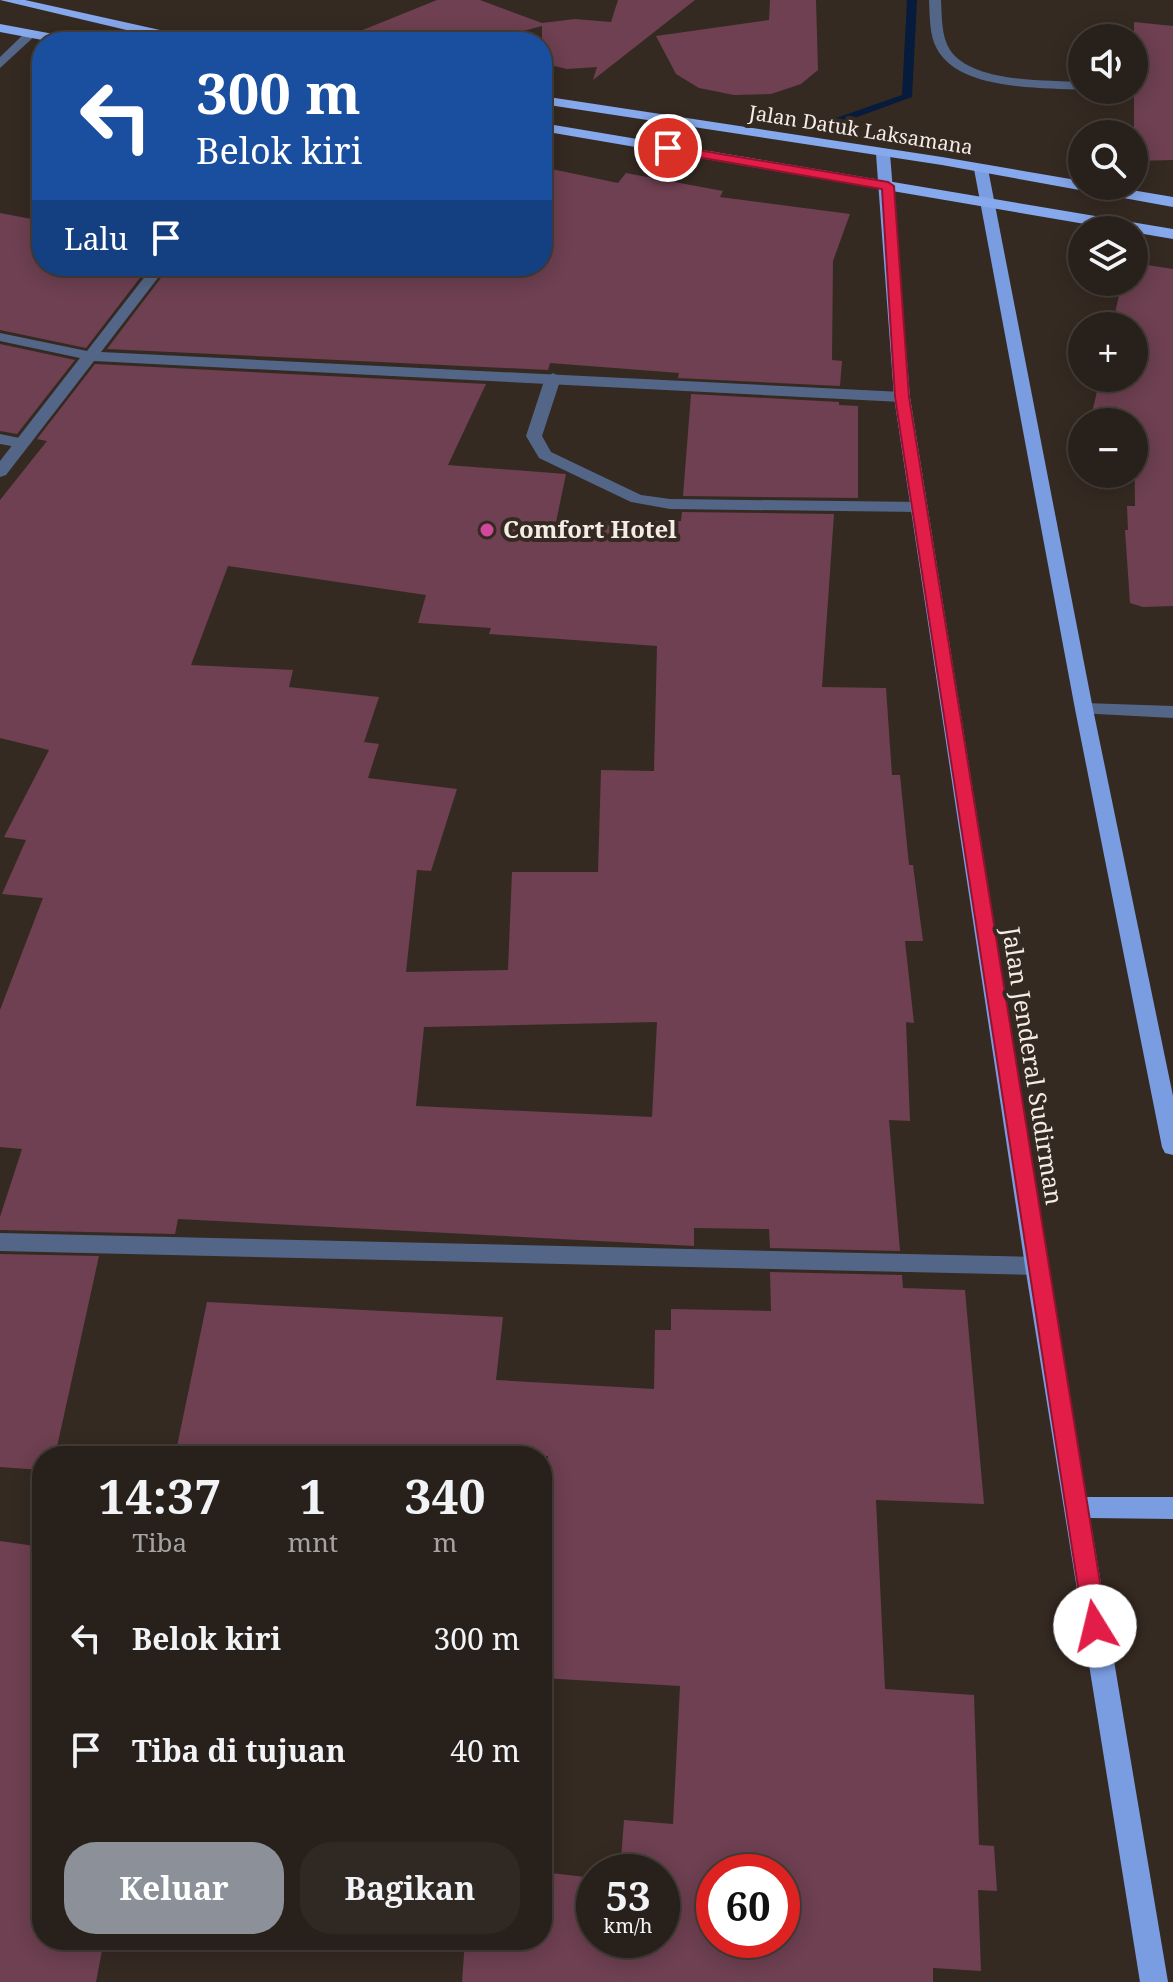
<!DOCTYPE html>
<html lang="id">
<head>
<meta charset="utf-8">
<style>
  :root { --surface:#28201a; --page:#302823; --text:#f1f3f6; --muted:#a5a3a2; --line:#443e39; --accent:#8c9099 }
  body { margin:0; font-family:"Noto Serif",serif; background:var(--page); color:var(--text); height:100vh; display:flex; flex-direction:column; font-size:30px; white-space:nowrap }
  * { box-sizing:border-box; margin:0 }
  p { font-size:26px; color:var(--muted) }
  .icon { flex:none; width:44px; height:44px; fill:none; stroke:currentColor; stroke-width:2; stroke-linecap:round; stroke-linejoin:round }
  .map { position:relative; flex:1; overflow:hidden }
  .side { position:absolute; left:32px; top:1446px; width:520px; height:504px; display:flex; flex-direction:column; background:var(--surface); border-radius:32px; box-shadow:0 4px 20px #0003,0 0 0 2px var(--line) }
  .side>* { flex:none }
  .banner { position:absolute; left:32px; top:32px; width:520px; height:244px; border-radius:32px; box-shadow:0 4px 20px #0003,0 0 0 2px var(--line); background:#1a4fa0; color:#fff; overflow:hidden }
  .tools { position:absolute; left:1068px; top:24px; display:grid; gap:16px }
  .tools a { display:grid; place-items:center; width:80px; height:80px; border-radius:50%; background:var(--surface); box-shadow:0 4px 20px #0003,0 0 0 2px var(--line); font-size:40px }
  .speed { position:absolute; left:576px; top:1854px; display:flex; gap:16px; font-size:40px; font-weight:700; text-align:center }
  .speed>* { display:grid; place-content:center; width:104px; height:104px; border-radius:50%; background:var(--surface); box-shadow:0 4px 20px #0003,0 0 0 2px var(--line); line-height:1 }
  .speed small { font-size:20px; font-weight:400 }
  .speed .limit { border:12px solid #d22; background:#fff; color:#111 }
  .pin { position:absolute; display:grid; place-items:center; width:68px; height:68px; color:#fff; margin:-34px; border:4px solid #fff; border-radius:50%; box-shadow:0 2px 8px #0007 }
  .me { position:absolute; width:88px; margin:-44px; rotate:351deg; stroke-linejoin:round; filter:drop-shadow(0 0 6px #0008) }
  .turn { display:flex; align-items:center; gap:28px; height:168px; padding:0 32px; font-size:36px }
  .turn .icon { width:104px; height:104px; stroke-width:2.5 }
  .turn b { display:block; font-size:56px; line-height:68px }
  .then { display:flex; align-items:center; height:76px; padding:0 32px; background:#0003; gap:16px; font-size:30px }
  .eta { display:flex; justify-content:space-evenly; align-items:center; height:136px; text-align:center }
  .eta b { font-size:48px; font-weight:700; line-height:56px }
  .cta { display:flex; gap:16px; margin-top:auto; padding:16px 32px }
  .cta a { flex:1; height:92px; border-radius:32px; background:var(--accent); color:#fff; font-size:32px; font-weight:700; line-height:92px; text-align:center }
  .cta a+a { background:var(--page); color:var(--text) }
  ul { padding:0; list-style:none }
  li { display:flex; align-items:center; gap:24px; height:112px; padding:0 32px }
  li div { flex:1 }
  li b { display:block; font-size:30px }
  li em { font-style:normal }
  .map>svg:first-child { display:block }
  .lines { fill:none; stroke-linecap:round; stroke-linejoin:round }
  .stream { fill:#071b3c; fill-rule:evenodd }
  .building { fill:#6e4051; fill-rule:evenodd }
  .service { fill:#546687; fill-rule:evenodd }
  .minor { fill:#546687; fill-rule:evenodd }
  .primary { fill:#7a9de2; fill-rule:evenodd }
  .trunk { fill:#86a8ec; fill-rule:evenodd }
  .route { fill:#e11d48; stroke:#92132f; stroke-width:2 }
  .hotel-dot { fill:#d1479c; stroke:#352a22; stroke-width:3 }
  .labels { text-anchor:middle; stroke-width:8; stroke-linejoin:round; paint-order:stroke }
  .far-street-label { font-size:20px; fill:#f4ece7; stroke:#352a22 }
  .poi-label { font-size:24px; font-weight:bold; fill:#f4ece7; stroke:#352a22; text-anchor:start }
  .street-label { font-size:24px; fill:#f4ece7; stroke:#352a22 }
</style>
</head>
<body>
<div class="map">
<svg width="1173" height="1982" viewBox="0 0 1173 1982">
  <rect width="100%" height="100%" fill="#352a22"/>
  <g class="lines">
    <path class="stream" d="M907,0H917L912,97L827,128H819V124L902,95Z"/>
  </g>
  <path class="building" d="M437,0H480L542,23L575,19L611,22L618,0H695L593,80L597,67L567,69L542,63V26L482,42H333Z
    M770,0H816L818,70L801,84L771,94L734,95L699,88L676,74L656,36L769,20Z
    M1134,22L1173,26V160L1134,161Z
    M542,167L618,183L626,173L723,191L720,197L850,214L833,261L832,360L842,361L840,386L678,378L679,373L550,363L548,370L107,349L170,266H542Z
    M0,213L42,221V266H149L86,348L0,330Z
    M1134,263L1173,269V606L1143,607L1130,603L1125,530H1128L1127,506H1135L1134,422H1090L1100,378H1134V326H1112L1122,282H1134Z
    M0,344L75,360L17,434L0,431Z
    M95,364L486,384L448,465L566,474L556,522L681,521L682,512L834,514L822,687L886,688L892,775H900L909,865H913L923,941H905L914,1023L906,1022L910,1121L889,1120L900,1251L770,1248L769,1229L694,1228V1246L178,1219L175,1234L0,1230V1217L22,1149L0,1147V1010L43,898L2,894L26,840L4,837L49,750L0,738V500L47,441L37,439ZM228,566L426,595L418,623L491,628L489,634L657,646L654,771L601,770L598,872H512L508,970L406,972L417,870L431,871L457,789L368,778L379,744L364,742L379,697L289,687L293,670L191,665ZM657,1022L652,1117L416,1106L424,1027Z
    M691,394L839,402V405L858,406V498L683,496Z
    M0,1254L99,1256L55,1456H42V1470L0,1467Z
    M770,1272L902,1275L903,1288L965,1290L984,1504L876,1500L885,1689L974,1695L979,1845L994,1846L997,1891L978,1890L981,1971L933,1968V1982H462L465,1940H542V1872L594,1878V1940H662V1872H620L624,1820L673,1824L680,1686L542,1678V1531L548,1456H175L207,1302L503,1317L496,1380L654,1389L655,1330H671V1309L771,1311ZM714,1872H782V1940H714Z
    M0,1541L42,1547V1940H104L96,1982H0Z"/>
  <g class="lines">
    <path class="service" d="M929,0H941C942,16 941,36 950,50C972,83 1046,80 1082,82V90C1040,87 960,91 937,49C929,35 930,16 929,0Z
      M27,31L37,34L0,68V57Z
      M553,373L561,378L542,436L551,452L641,495L670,499L919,502L927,507L919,512L670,509L631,502L539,458L526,436L545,378Z
      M0,434L29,440L31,443L23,448L0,444Z"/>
    <path class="minor" d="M153,266H167L101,352L902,392L910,397L902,402L94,361L6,475L0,477V461L80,358L0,341V333L87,351Z
      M1084,703L1173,706V718L1078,713L1075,709L1078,705Z
      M0,1233L1036,1257L1044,1260L1047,1266L1044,1272L1036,1275L0,1251Z"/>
    <path class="primary" d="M883,150L890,154L910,397L1086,1497H1173V1519L1090,1518L1168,1982H1140L1025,1266L894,397L876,154Z
      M981,165L988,169L1093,709L1173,1096V1155L1165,1153L1162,1147L1075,709L974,169Z"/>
    <path class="trunk" d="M0,0H25L196,38L203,42H177Z
      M0,24L75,38L82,42H53L0,32Z
      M542,96L942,157L1082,181V186H1108L1173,197V207L942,165L542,104Z
      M542,123L1173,229V239L542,131Z"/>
  </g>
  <path class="route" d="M668,145L888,182L894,186L909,397L1107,1626L1103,1633L1095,1636L1087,1633L1084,1626L895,397L882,189L663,151L662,148Z"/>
  <circle class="hotel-dot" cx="487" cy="530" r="8"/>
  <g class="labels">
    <g class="far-street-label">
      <text transform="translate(861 130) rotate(9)" y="7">Jalan Datuk Laksamana</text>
    </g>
    <g class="poi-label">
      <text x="503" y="538">Comfort Hotel</text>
    </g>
    <g class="street-label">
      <text transform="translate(1032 1066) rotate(81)" y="8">Jalan Jenderal Sudirman</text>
    </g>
  </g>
</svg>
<div class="tools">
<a><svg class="icon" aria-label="sound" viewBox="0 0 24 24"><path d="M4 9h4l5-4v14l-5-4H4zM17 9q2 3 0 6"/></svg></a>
<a><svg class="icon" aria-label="search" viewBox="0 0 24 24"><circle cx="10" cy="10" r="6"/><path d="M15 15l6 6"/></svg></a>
<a><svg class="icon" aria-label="layers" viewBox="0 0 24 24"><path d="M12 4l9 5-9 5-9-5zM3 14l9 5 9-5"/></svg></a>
<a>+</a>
<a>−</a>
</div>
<div class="speed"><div>53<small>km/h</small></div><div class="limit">60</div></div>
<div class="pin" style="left:668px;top:148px;background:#d93025"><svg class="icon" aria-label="arrive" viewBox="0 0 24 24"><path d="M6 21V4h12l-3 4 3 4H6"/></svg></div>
<svg class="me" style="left:1095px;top:1626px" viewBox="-20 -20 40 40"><circle r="19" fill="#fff"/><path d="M0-13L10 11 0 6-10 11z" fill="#e11d48"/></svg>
<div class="banner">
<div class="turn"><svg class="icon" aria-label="left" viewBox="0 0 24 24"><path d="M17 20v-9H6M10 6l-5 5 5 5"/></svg><div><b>300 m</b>Belok kiri</div></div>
<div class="then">Lalu<svg class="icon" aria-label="arrive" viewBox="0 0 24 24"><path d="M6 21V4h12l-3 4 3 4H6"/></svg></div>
</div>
<section class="side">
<div class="eta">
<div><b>14:37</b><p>Tiba</p></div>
<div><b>1</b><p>mnt</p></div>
<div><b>340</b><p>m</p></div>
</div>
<ul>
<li><svg class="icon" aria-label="left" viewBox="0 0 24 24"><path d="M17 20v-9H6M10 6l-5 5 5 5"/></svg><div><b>Belok kiri</b></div><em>300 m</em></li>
<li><svg class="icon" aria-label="arrive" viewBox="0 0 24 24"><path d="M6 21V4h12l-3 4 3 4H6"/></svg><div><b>Tiba di tujuan</b></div><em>40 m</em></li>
</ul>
<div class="cta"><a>Keluar</a><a>Bagikan</a></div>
</section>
</div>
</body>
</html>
